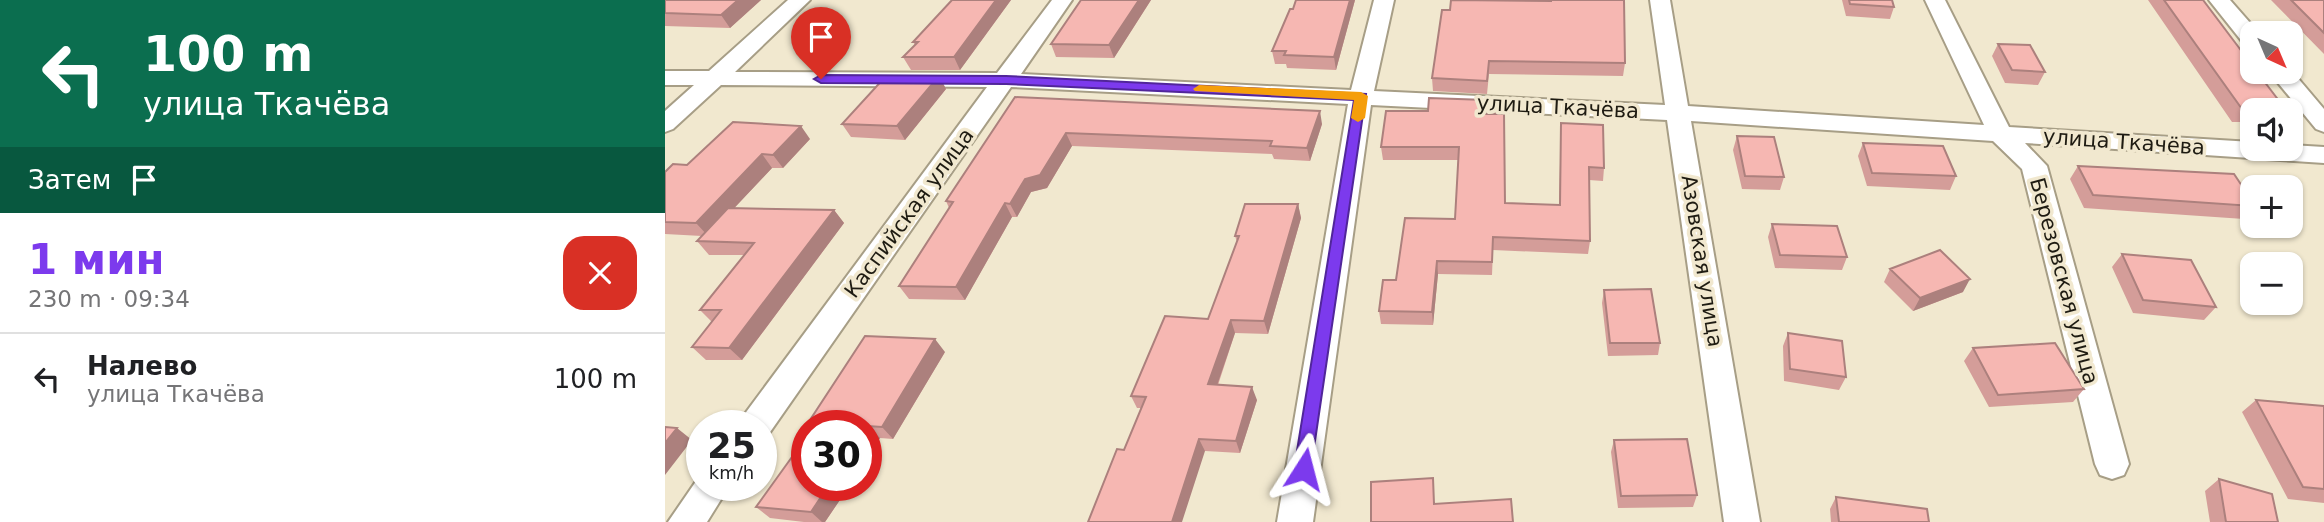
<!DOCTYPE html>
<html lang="ru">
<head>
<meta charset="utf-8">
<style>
  :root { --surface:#fff; --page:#f6f6f6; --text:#202124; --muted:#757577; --line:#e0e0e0; --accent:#7c3aed }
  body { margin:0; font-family:"DejaVu Sans",sans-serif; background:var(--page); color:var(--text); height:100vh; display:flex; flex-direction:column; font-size:26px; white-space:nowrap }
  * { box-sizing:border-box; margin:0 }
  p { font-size:23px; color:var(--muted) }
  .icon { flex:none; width:38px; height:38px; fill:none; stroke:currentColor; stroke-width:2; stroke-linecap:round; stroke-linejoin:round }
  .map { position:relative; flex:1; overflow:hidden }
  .drawer { display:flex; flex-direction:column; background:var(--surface); width:665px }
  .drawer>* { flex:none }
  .banner { background:#0b6e4f; color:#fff; overflow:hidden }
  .needle { width:46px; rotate:136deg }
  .controls { position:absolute; left:1575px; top:21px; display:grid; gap:14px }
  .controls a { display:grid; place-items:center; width:63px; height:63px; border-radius:14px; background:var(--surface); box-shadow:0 2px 5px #0004; font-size:35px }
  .speed { position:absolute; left:21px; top:410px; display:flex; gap:14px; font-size:35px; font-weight:700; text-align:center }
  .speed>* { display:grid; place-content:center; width:91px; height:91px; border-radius:50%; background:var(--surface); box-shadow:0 2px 5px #0004; line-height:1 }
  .speed small { font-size:18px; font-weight:400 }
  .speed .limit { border:10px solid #d22; background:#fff; color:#111 }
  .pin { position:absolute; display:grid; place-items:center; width:60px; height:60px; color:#fff; margin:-72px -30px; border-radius:50% 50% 50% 0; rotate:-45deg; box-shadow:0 0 7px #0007 }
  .pin .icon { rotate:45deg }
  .me { position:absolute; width:77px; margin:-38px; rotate:9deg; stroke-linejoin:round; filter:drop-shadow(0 0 5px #0008) }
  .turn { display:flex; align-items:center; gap:24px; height:147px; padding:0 28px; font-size:32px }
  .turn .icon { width:91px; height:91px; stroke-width:2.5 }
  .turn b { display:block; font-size:49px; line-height:60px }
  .then { display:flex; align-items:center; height:66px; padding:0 28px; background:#0003; gap:14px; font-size:26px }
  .round { display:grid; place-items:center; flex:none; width:74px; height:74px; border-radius:21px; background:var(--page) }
  .summary { display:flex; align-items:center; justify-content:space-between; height:119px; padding:0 28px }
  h1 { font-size:42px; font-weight:600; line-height:52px; color:var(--accent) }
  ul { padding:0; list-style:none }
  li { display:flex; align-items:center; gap:21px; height:91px; padding:0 28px; border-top:2px solid var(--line) }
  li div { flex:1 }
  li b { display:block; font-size:26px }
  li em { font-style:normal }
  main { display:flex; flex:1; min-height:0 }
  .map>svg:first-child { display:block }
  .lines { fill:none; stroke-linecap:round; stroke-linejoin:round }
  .minor-casing { stroke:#a79e86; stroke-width:4 }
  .minor { fill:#fff; fill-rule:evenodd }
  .wall { fill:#d49d99 }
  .shaded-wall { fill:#ac807d }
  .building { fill:#f6b7b2; stroke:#ac807d; stroke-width:2 }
  .route { fill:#7c3aed; stroke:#51269a; stroke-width:2 }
  .slow { fill:#f59e0b }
  .labels { text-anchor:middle; stroke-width:7; stroke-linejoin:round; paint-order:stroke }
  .street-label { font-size:21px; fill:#1e1b12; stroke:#f1e8cf }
</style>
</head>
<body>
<main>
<section class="drawer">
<div class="banner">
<div class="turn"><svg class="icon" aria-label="left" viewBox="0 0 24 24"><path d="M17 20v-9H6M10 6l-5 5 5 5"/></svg><div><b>100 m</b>улица Ткачёва</div></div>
<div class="then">Затем<svg class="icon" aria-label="arrive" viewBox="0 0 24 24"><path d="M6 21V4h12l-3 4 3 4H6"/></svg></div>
</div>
<div class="summary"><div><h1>1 мин</h1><p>230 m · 09:34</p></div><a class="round" style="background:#d93025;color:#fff"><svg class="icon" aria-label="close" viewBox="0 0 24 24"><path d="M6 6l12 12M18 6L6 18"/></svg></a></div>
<ul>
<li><svg class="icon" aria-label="left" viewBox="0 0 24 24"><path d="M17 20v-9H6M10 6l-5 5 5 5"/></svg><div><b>Налево</b><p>улица Ткачёва</p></div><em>100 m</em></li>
</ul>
</section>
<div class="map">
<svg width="1659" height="522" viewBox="0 0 1659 522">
  <rect width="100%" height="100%" fill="#f1e8cf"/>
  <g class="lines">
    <defs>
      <path id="minor" d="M123,0H145L70,72L332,73L387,0H407L356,74L686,90L709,0H729L709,91L1000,105L985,0H1005L1023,106L1319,125L1260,0H1280L1344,127L1587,142V149H1626V145L1659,147V163L1360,143L1382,166L1464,464L1459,475L1447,479L1435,475L1430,464L1357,169L1328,141L1026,121L1095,522H1059L1002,120L706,105L648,522H612L683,104L346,87L103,435L96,437V425H75L79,415L322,87L56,85L8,129L0,132V111L29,85H0V71H44Z
        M1544,0H1565L1594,33H1587V45L1579,44Z
        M1626,70L1659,109V132L1651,129L1604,72Z
        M36,474L37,485H65L42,522H3Z"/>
    </defs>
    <use href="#minor" class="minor-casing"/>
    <use href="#minor" class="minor"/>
  </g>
  <path class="wall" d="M0,0H96L65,28L0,26Z
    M287,0H346L295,70H246L238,57L250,45L248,42Z
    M416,0H486L449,58L391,57L386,44Z
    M690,0L671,70L622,68L621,64H610L607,51L628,9Z
    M1177,0H1227L1229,7L1225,19L1181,16Z
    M1483,0H1538L1621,110H1587V122H1567Z
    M1606,0H1659V54Z
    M777,10L960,63L958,76L824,74L822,94L768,91L767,78Z
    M1333,44L1380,72L1373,85L1340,83L1327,56Z
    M274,76L281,89L240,140L186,137L177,124Z
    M350,97L657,124L645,161L609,159L607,154L407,146L382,188L366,192L352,217H347L300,300L244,299L234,286L284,208L281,201Z
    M821,114L840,203L894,205L896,123L939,168L938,181L924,180L925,241L923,254L828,250L827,275L773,274L768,325L716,324L714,311L731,280L790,219L793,160H718L716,147Z
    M1072,136L1119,177L1115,190L1077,189L1068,150Z
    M145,139L118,168H107L69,208L169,210L179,223L77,360H41L27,347L47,322L35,310L79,255H44L32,241L37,236L0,234V172L22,165Z
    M1198,143L1291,176L1285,190L1202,186L1193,156Z
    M1413,166L1587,201V210L1579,219L1419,208L1405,179Z
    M633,204L636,218L603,334L570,333L553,385L592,400L575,453L540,451L459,450L476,408H472L466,396L543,319L572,242L570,236Z
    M1107,224L1182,257L1177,270L1110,268L1103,237Z
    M1457,254L1551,307L1539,320L1468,313L1447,267Z
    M1225,269L1298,292L1248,311L1219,282Z
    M939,290L995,343L993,355L943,356L937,303Z
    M1123,333L1181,377L1174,390L1119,381L1118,346Z
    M1308,348L1419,389L1408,402L1324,407L1299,361Z
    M280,352L228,439L215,438L201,459V425H146L143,423Z
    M1591,400L1659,406V503L1623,499L1577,412Z
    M949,440L1032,495L1028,507L953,508L946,452Z
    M1554,479L1613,522H1545L1540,491Z
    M185,485L160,522H139L105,518L91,507Z
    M1171,497L1264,522H1166L1165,509Z"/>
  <path class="shaded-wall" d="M73,0H96L65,28L56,15Z
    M331,0H346L295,70L289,57Z
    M474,0H486L449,58L444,45Z
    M685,0H690L671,70L669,57Z
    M274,76L281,89L240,140L232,126Z
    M655,111L657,124L645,161L642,148Z
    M136,126L145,139L118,168L108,155Z
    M401,133L407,146L382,188L366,192L352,217L345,204L360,179Z
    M97,154L107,168L43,236L31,223Z
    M340,203L347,217L300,300L291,287Z
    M633,204L636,218L603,334L599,321Z
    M169,210L179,223L77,360L64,348Z
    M772,261L773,274L768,325L767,312Z
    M1305,279L1298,292L1248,311L1255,298Z
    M566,320L570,333L548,397L543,384Z
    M270,339L280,352L228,439L217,427Z
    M587,387L592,400L575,453L571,441Z
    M203,426L215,438L201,459V429Z
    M12,428L27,440L0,475V443Z
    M534,439L540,451L517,522H507Z
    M164,485H185L160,522H157L146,512Z"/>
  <path class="building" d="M0,0H73L56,15L0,13Z
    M287,0H331L289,57H238L253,42H248Z
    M416,0H474L444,45L386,44Z
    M631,0H685L669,57L619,55L621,51H607L625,9H628Z
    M786,0L886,1V0H959L960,63L824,61L822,81L767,78L777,10H785Z
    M1184,0H1227L1229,7L1185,4Z
    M1499,0H1538L1587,65V72H1592L1621,110L1577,109Z
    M1626,0H1659V33Z
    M1333,44L1365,45L1380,72L1347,70Z
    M221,76H274L232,126L177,124Z
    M350,97L655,111L642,148L605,146L607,141L401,133L375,175L360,179L345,204L340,203L291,287L234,286L288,202L281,201Z
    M764,98L821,100L820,114H839L840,203L895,205L896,123L938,125L939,168L924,167L925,241L828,237L827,262L772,261L767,312L714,311L718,280H731L740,218L790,219L794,147H716L721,111H763Z
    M68,122L136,126L108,155L97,154L31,223L0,222V172L8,164L22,165Z
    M1072,136L1109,137L1119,177L1080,176Z
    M1198,143L1278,146L1291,176L1207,173Z
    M1413,166L1569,174L1587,201V206L1428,195Z
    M580,204H633L599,321L566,320L543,384L587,387L571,441L534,439L507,522H423L452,449L459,450L481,397L466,396L500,316L543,319L574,236H570Z
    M63,208L169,210L64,348L27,347L56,310H35L89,243L32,241Z
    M1107,224L1172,226L1182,257L1115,255Z
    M1275,250L1305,279L1255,298L1225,269Z
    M1457,254L1526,260L1551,307L1478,300Z
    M986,289L995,343H945L939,290Z
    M1123,333L1177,341L1181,377L1125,369Z
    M200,336L270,339L217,427L203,426L201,429V425H150L151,423H143Z
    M1390,343L1419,389L1333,395L1308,348Z
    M1591,400L1659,406V489L1638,487Z
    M0,427L12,428L0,443Z
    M142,436V485H164L146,512L91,507Z
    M1022,439L1032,495L956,496L949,440Z
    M768,478L769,504L846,499L848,522H706V482Z
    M1554,479L1607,494L1613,522H1561Z
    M1171,497L1262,509L1264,522H1174Z"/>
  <path class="route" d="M341,76L701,94L645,475L639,477L632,475L629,469L689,100L341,84L156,83L149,79L156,75Z"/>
  <path class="slow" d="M534,85L696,92L703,96L700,118L693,122L686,118L689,100L530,91L528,89Z"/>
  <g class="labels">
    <g class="street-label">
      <text transform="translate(893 107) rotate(3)" y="7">улица Ткачёва</text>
      <text transform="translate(1459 142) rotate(4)" y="7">улица Ткачёва</text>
      <text transform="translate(244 213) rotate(-54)" y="7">Каспийская улица</text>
      <text transform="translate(1037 261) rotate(81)" y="7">Азовская улица</text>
      <text transform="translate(1399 281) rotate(75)" y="7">Березовская улица</text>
    </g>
  </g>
</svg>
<div class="controls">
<a><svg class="needle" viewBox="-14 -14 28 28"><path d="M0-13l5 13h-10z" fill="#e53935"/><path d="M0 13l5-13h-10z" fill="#757577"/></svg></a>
<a><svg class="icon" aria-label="sound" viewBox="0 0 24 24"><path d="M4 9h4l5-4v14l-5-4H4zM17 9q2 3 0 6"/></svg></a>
<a>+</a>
<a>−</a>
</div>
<div class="speed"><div>25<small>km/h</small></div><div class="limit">30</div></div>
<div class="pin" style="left:156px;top:79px;background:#d93025"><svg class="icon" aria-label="arrive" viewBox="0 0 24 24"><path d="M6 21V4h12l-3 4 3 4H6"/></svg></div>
<svg class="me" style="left:639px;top:469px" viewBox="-20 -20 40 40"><path d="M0-17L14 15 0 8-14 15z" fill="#7c3aed" stroke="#fff" stroke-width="4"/></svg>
</div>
</main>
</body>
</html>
